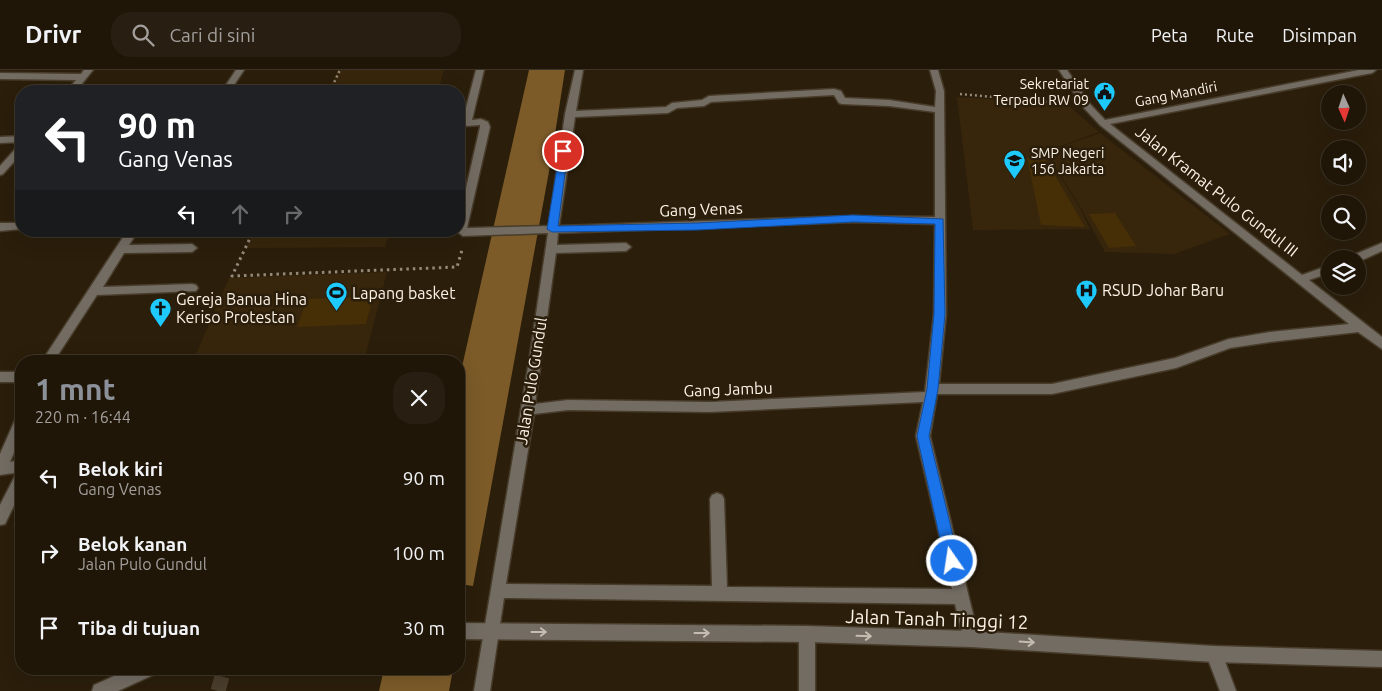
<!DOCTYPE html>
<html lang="id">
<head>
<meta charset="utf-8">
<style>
  :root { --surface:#201608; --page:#281f12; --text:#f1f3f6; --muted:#a29f9c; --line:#3d3529; --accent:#8c9099 }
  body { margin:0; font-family:Ubuntu,sans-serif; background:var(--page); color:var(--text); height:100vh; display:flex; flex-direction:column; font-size:19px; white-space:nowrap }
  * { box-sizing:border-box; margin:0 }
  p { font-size:16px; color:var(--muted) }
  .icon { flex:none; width:28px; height:28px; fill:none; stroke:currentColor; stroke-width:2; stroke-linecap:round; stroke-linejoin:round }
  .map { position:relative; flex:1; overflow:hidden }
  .drawer { position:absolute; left:15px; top:285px; width:450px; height:320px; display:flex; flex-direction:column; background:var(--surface); border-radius:20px; box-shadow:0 5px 20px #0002,0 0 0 1px var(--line) }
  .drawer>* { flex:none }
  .banner { position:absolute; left:15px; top:15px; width:450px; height:152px; border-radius:20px; box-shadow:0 5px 20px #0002,0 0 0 1px var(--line); background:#202124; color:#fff; overflow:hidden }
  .needle { width:32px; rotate:177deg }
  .buttons { position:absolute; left:1321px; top:15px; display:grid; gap:10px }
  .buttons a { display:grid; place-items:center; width:45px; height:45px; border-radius:50%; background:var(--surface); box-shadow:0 5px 20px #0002,0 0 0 1px var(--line); font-size:25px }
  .pin { position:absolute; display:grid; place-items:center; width:42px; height:42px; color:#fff; margin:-21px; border:2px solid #fff; border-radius:50%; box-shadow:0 1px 5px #0007 }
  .me { position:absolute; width:55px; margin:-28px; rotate:347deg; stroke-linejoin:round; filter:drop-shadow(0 0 4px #0008) }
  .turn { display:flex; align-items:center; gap:18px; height:105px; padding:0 20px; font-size:22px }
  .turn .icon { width:65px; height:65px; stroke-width:2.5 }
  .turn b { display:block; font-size:35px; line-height:42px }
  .lanes { display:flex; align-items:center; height:48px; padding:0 20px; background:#0003; justify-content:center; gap:25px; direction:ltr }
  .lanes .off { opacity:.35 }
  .round { display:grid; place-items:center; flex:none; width:52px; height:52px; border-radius:20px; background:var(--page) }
  .headline { display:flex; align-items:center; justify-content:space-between; height:85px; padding:0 20px }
  h1 { font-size:30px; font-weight:600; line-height:38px; color:var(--accent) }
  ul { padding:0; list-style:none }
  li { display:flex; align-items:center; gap:15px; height:75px; padding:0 20px }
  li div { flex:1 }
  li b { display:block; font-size:19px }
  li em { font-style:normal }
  header { display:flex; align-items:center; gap:30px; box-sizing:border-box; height:70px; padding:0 25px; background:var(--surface); border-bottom:1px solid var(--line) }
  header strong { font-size:24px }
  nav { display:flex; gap:28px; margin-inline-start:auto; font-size:18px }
  .search { width:350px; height:45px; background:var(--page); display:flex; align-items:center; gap:12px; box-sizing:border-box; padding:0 18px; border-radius:20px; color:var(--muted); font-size:19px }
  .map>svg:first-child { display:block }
  .built { fill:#37260c }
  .green { fill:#462e07 }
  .water { fill:#7c5b29 }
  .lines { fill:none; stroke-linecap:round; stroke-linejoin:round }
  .minor-tunnel { stroke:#4a3e2c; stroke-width:15; stroke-dasharray:15 8; stroke-linecap:butt }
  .minor-casing { stroke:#483c2a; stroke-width:3 }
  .tertiary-casing { stroke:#483c2a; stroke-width:3 }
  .path-far1 { stroke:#958a7a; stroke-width:2.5; stroke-dasharray:2 3; stroke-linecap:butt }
  .path { stroke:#958a7a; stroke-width:3; stroke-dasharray:2.5 4; stroke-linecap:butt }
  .minor { fill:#736c63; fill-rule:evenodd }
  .tertiary { fill:#736c63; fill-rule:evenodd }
  .oneway { stroke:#c5bdb2 }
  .route { fill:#1a73e8; stroke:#114b97 }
  .labels { text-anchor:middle; stroke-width:5; stroke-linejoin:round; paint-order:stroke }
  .far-poi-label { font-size:14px; fill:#fcf3e7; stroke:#2b1e0b; text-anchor:end }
  .far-street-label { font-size:14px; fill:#fcf3e7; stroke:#2b1e0b }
  .street-label { font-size:16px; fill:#fcf3e7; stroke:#2b1e0b }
  .poi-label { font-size:16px; fill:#fcf3e7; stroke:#2b1e0b; text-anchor:start }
  .near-street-label { font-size:19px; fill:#fcf3e7; stroke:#2b1e0b }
</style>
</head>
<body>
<header>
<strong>Drivr</strong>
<div class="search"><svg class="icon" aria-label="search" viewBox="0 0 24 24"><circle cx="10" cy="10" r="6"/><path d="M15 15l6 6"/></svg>Cari di sini</div>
<nav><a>Peta</a><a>Rute</a><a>Disimpan</a></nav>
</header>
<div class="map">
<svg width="1382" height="621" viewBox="0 0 1382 621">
  <rect width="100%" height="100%" fill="#2b1e0b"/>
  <path class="built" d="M338,0H444L438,21H328Z
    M957,27L1067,34L1099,62L1045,82L1080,138L1090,159L973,160Z
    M1100,63L1230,164L1174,184L1105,182L1081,138L1046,82Z
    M254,161H390L385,177L245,178Z
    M387,202L364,291H193L229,208Z"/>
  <path class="green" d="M431,15L429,21H372L374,16Z
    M1027,87L1046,90L1085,157L1041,155Z
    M1115,143L1136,176L1109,178L1089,144Z
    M373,226L366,254L297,257L307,229Z"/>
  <path class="water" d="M529,0H565L550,96L473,516L459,514V310Z
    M384,599H453L449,621H379Z"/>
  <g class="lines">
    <path class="minor-tunnel" d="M218,621L224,599"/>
    <defs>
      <path id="minor" d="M84,0H93L76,21H67L76,10L0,9V3L81,4Z
        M236,0H244L230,21H222Z
        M476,0H484L472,50L481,49L488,52L490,57L467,158L549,156L565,44L575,0H583L576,41L666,37L672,33L702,30L709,26L834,19L841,21L845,28L889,30L935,37L936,21L930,0H938L944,21L946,244L939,314H1052L1175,288L1229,269L1270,262L1349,254L1100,55L1084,38L1059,0H1067L1090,34L1105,50L1359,0H1376L1372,3L1110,54L1302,205L1330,195V203L1309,210L1382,267V279L1358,262L1270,272L1230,278L1176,298L1052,324H937L930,366L979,569L977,575L971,577L965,575L955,534L504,528L490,621H474L530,285L548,163L463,166L458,162L459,149L480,57V55L467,56L462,53ZM834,25L839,33L842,34L889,36L935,42V147L853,146L559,156L575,47L668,43L677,38L704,36L711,32ZM853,152L935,154L934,244L925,322L710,332L568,330L535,334L556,183L626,181L631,177L626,173L557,175L558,163ZM923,332L916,366L952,519L727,517L724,429L722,425L717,423L712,425L710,429L712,516L506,514L534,344L568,340L710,342Z
        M21,66V72L0,73V67Z
        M21,75V84L3,104L0,105V96L18,76Z
        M0,153H21V159L0,161Z
        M127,161H138L129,175L192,174L197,178L192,182L124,183L103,217L192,214L196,215L198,218L196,221L97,225L54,291H42Z
        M1382,173V181L1358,192V189H1350L1351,186Z
        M0,302H21V312H0Z
        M21,347V366L10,392L21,390V402L0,405V384L16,348Z
        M21,402V421L5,454L0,455V435L16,404Z
        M807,556L813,558L815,564V621H799V564L801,558Z
        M1214,576L1220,578L1236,621H1220L1206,584L1208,578Z"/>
      <path id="tertiary" d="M459,553L807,556L971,561L1214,576L1382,581V597L1214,592L971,577L807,572L459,569Z
        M130,599H155L153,605L118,621H92L94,615Z"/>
    </defs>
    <use href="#minor" class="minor-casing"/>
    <use href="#tertiary" class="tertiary-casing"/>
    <path class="path-far1" d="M330,21L340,0
      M960,24L1061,33
      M251,165L253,161"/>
    <path class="path" d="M252,164L232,206L457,197L462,180"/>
    <use href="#minor" class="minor"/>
    <use href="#tertiary" class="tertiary"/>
  </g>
  <defs><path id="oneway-shaft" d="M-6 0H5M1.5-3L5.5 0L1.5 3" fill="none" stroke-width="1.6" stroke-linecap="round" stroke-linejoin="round" transform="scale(1.25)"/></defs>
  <g class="oneway">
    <use href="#oneway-shaft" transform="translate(539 562)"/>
    <use href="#oneway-shaft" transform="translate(702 563)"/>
    <use href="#oneway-shaft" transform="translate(864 566) rotate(2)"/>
    <use href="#oneway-shaft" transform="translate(1027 572) rotate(4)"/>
  </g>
  <path class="route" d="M560,79H566L568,81L558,156L698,153L853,145L943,149L945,244L938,319L929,366L959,491L957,496L952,497L947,496L945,491L917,366L927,319L934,244L935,154L853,152L698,160L552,162L547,159Z"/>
  <defs>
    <symbol id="civic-pin" viewBox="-11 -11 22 30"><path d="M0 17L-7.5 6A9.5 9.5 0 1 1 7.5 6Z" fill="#1dc9fd" stroke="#2b1e0b"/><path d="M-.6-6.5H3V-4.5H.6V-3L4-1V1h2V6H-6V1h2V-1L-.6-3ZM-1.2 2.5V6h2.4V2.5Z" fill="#111"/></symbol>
    <symbol id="school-pin" viewBox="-11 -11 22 30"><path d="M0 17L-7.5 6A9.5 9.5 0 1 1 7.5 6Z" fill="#1dc9fd" stroke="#2b1e0b"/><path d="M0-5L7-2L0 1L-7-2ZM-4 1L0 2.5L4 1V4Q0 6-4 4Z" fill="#111"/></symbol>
    <symbol id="hospital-pin" viewBox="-11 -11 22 30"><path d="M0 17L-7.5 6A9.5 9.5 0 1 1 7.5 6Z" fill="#1dc9fd" stroke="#2b1e0b"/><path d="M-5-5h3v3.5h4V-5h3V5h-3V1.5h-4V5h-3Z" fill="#111"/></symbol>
    <symbol id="stadium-pin" viewBox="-11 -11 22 30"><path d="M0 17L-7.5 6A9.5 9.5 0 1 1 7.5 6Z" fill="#1dc9fd" stroke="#2b1e0b"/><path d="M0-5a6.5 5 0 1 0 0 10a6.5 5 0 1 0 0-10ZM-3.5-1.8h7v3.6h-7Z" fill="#111"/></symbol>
    <symbol id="church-pin" viewBox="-11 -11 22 30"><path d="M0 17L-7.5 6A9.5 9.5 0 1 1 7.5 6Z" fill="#1dc9fd" stroke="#2b1e0b"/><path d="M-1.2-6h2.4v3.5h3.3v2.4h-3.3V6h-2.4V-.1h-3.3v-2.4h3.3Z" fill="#111"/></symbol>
  </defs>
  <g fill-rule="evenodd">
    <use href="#civic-pin" x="1092" y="10" width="25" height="34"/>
    <use href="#school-pin" x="1002" y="78" width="25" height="34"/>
    <use href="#hospital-pin" x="1074" y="208" width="25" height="34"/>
    <use href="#stadium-pin" x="324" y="210" width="25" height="34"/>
    <use href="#church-pin" x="148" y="226" width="25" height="34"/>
  </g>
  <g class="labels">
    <g class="far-poi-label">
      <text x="1089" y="19">Sekretariat<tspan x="1089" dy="16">Terpadu RW 09</tspan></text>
      <text x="1031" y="88" text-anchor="start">SMP Negeri<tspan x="1031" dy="16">156 Jakarta</tspan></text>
    </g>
    <g class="far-street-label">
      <text transform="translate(1176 24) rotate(-11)" y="5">Gang Mandiri</text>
    </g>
    <g class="street-label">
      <text transform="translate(1217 121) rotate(38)" y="6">Jalan Kramat Pulo Gundul III</text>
      <text transform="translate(701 139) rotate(-2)" y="6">Gang Venas</text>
      <text transform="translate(531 311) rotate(-81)" y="6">Jalan Pulo Gundul</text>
      <text transform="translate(728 319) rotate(-2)" y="6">Gang Jambu</text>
    </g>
    <g class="poi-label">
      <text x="1102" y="226">RSUD Johar Baru</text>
      <text x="352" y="229">Lapang basket</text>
      <text x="176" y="235">Gereja Banua Hina<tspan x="176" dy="18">Keriso Protestan</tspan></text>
    </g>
    <g class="near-street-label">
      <text transform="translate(937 549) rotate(2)" y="7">Jalan Tanah Tinggi 12</text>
    </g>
  </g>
</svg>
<div class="buttons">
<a><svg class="needle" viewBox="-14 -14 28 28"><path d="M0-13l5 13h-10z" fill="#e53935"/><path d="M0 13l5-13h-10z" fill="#a29f9c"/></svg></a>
<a><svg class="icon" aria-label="sound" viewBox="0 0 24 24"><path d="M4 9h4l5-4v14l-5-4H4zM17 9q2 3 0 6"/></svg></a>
<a><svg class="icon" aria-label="search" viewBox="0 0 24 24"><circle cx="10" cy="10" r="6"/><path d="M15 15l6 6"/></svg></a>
<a><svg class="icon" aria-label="layers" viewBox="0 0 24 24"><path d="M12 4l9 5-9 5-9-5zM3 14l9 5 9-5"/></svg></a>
</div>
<div class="pin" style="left:563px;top:81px;background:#d93025"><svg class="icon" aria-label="arrive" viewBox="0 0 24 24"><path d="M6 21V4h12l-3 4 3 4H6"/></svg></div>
<svg class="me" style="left:952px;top:491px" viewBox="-20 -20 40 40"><circle r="17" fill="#1a73e8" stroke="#fff" stroke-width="3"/><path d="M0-11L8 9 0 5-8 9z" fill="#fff"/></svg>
<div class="banner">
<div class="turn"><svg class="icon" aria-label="left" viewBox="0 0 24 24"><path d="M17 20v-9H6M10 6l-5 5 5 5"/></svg><div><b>90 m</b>Gang Venas</div></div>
<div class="lanes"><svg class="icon" aria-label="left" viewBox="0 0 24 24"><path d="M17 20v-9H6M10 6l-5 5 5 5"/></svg><svg class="icon off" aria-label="ahead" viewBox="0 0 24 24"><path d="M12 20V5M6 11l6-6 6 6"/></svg><svg class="icon off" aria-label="right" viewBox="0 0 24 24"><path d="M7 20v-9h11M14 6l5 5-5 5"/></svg></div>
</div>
<section class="drawer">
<div class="headline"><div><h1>1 mnt</h1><p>220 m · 16:44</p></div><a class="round"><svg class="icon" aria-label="close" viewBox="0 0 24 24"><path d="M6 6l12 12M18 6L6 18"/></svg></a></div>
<ul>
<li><svg class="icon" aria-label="left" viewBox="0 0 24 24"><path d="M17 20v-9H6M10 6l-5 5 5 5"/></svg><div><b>Belok kiri</b><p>Gang Venas</p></div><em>90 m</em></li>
<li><svg class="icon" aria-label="right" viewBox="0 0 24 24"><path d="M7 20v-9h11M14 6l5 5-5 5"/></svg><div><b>Belok kanan</b><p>Jalan Pulo Gundul</p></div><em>100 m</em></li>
<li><svg class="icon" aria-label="arrive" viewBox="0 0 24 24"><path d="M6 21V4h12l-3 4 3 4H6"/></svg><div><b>Tiba di tujuan</b></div><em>30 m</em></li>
</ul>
</section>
</div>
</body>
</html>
